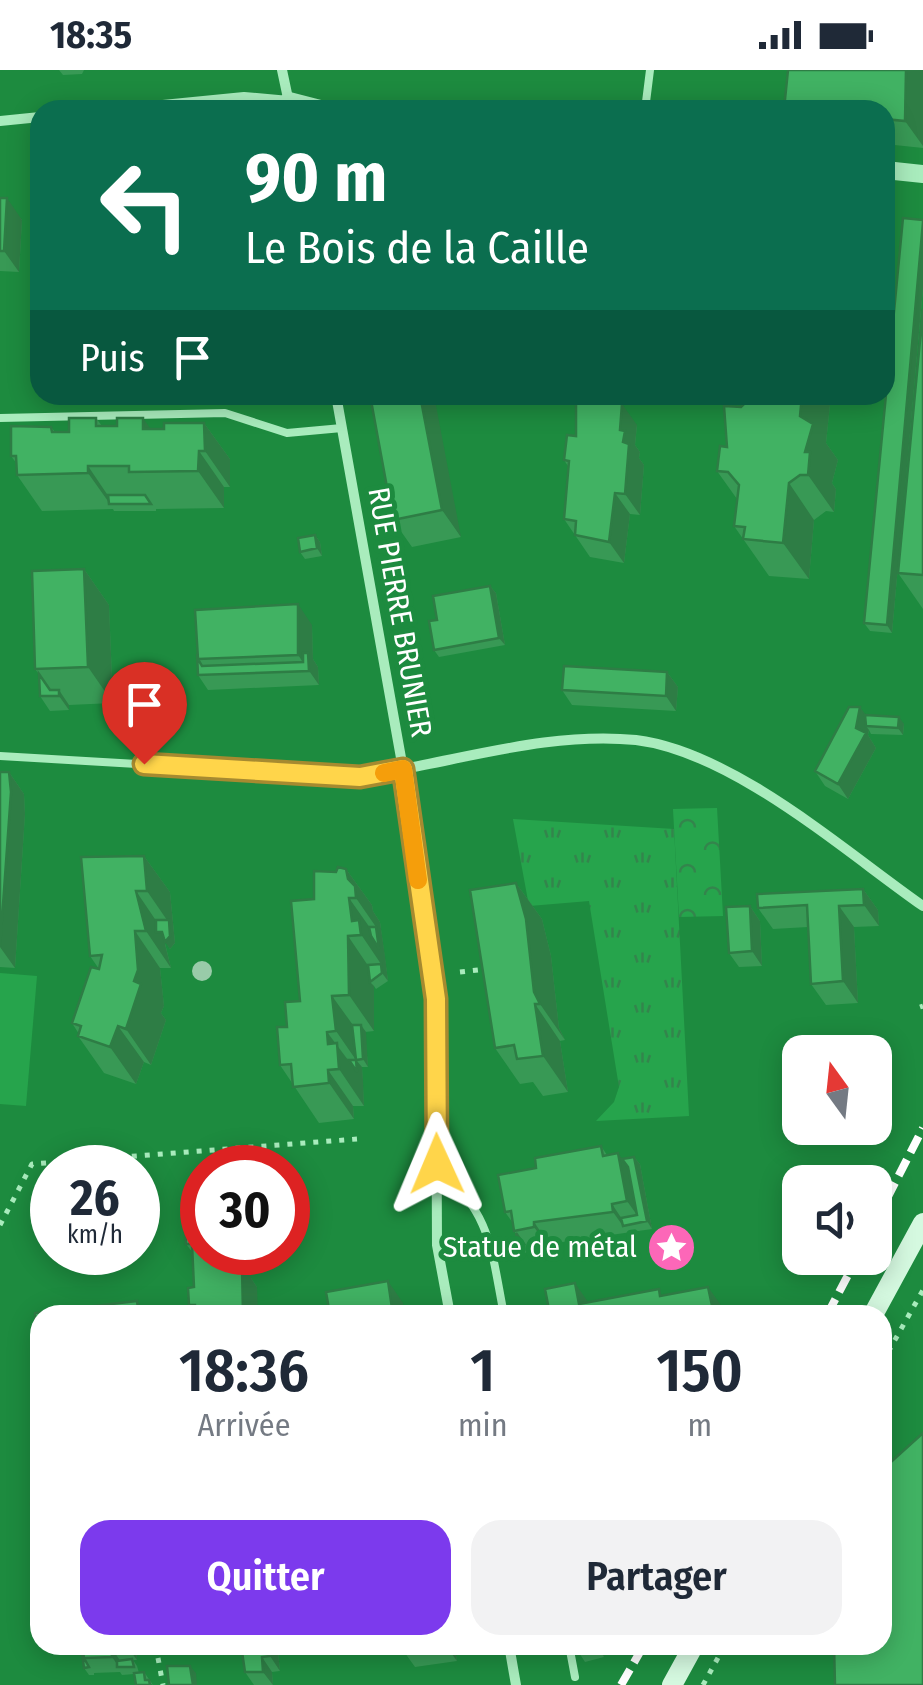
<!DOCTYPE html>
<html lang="fr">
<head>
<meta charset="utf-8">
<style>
  :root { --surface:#fff; --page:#f2f2f3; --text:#1f2937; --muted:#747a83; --accent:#7c3aed }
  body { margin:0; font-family:"Fira Sans Condensed",sans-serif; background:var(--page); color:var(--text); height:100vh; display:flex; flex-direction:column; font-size:38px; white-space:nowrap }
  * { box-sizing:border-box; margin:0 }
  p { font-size:32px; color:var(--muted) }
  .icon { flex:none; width:55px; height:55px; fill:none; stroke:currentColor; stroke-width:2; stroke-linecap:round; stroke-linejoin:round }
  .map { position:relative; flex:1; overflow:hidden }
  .panel { position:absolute; left:30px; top:1235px; width:862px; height:350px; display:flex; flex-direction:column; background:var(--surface); border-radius:30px; box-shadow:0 5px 25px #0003 }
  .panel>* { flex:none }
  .banner { position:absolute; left:30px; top:30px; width:865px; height:305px; border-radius:30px; box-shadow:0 5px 25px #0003; background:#0b6e4f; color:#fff; overflow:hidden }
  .needle { width:65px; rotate:345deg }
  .fabs { position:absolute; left:782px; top:965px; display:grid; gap:20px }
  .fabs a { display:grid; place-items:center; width:110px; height:110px; border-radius:20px; background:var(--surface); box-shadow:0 5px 25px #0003; font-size:50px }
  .speed { position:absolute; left:30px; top:1075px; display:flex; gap:20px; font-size:50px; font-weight:700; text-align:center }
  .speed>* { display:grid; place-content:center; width:130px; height:130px; border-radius:50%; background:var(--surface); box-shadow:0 5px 25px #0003; line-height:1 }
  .speed small { font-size:25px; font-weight:400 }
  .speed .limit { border:15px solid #d22; background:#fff; color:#111 }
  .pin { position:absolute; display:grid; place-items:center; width:85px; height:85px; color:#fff; margin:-102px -42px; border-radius:50% 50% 50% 0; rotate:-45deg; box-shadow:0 0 10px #0007 }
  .pin .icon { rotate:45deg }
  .me { position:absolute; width:110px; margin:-55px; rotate:359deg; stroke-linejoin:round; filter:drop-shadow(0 0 8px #0008) }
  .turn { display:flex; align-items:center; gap:35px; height:210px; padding:0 50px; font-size:45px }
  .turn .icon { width:130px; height:130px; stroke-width:2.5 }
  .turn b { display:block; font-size:70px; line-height:85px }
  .then { display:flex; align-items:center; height:95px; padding:0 50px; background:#0003; gap:20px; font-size:38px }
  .eta { display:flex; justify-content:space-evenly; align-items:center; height:170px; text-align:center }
  .eta b { font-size:60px; font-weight:600; line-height:70px }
  .primary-button { display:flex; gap:20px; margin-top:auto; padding:20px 50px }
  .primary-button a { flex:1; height:115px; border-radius:30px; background:var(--accent); color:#fff; font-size:40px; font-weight:600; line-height:115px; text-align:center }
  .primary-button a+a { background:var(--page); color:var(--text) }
  .status { display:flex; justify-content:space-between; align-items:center; height:70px; padding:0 50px; background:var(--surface); direction:ltr }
  .status svg { height:28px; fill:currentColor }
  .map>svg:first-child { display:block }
  .grass { fill:url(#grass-tufts) }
  .park { fill:url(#park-crowns) }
  .pitch { fill:#26a44c }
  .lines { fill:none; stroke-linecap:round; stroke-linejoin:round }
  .path { stroke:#a9ecbd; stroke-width:5; stroke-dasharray:5 8; stroke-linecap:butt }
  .service { stroke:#a9ecbd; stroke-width:8 }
  .minor { stroke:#a9ecbd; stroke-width:10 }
  .tertiary { stroke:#a9ecbd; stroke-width:18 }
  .secondary { stroke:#d5f9e0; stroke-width:20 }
  .rail { stroke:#fff; stroke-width:8; stroke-dasharray:18 8; stroke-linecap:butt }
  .tree { fill:#99cba9 }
  .wall { fill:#389955 }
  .shaded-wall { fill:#2e7d45 }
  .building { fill:#41b263; stroke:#2e7d45; stroke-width:2.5 }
  .route-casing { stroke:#a68a30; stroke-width:25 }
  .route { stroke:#ffd54a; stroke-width:18 }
  .slow { stroke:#f59e0b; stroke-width:18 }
  .labels { text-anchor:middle; stroke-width:10; stroke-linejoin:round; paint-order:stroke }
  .street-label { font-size:30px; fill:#fff; stroke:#1d8b3f }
  .poi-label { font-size:30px; fill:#fff; stroke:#1d8b3f; text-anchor:end }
</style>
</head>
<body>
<div class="status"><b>18:35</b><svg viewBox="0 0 49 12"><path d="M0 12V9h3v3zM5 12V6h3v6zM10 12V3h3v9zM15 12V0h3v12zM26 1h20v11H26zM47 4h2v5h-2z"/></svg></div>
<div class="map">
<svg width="923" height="1615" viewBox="0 0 923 1615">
  <defs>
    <pattern id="grass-tufts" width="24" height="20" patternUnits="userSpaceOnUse" patternTransform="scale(2.5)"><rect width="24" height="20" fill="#26a44c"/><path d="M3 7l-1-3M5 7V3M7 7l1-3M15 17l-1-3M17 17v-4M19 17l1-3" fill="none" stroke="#33854c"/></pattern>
    <pattern id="park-crowns" width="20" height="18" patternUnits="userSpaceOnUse" patternTransform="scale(2.5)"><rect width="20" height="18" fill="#26a44c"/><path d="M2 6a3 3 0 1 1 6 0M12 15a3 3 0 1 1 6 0" fill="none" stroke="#33854c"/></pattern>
  </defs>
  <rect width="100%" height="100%" fill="#1d8b3f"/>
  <path class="grass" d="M513,749L674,759L689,1046L596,1051L614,1032L619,1017L589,831L529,836Z"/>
  <path class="park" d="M717,738L723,846L679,847L673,739Z"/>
  <path class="pitch" d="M0,903L37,906L26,1036L0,1034Z"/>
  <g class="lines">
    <path class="path" d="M460,902L486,899
      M920,937L923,936
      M0,1155L32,1094L357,1069
      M882,1293L923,1220
      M158,1588L163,1615
      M703,1615L725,1575"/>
    <path class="service" d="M645,40L650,0
      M0,348L225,343L287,363L342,358
      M0,686L360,707L403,699
      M437,1094C492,1148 490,1173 504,1245
      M569,1575L575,1607"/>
    <path class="minor" d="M282,0L289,33
      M112,40L244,27L289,31
      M0,51L40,47
      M336,325L403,699L436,929L437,1175L450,1245
      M403,699C479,685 559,662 636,670C733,682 843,780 923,836
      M509,1575L516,1615"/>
    <path class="tertiary" d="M289,31L324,40
      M885,100L923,104"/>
    <path class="secondary" d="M873,1245L923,1153
      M672,1615L694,1575"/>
    <path class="rail" d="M875,1152L923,1058
      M827,1245L857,1188
      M621,1615L644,1575"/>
  </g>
  <circle class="tree" cx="202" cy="901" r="10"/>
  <path class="wall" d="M59,0H84L82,4L63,5Z
    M923,0V78L885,74V40H785L784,39L870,1Z
    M0,128L22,150L19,202L0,201Z
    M923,150V218L892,563L870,561L864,553Z
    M923,239V539L898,503Z
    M211,325H311L312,330L211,326Z
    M370,325L461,467L412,477L393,450Z
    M831,325L826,373L838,390L832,413L836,419L834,442L826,441L814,450L809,509L769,506L734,456L737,429L717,401L741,337Z
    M96,348L102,356L151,359H164L204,353L230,389V417H224V438L156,439V441H114L113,439L42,441L17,405V394L11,386L51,357L55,362H69Z
    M637,355L635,375L640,382L639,388L644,395L640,445L630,444L624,493L590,487L564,449L568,396L564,390L576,366Z
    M315,465L320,472L322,486L305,489L300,482Z
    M84,499L109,535L113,633L69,635V640L50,641L40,626L39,604L35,599Z
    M490,516L496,523L505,575L439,587L434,580L437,550Z
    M312,555L313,589L318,597L319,615L208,620L198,605L197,584Z
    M667,602L678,617L676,641L572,635L562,620Z
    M865,645L904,654L903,665L871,664L869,660L868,665L876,678L848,729L825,716L815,701Z
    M0,702H9L24,724L25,744L15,898L0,897Z
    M144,786L170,822L175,873L170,879L164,869L171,898H160L164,936L161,943L166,950L151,995L144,992L136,1014L104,1003L78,966L79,964L72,953L99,899L90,886Z
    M346,799L372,835L373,841L380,852L388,911L376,919L374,916V961L365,962L368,997H362L364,1036H353L354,1049L319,1053L280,995L287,957L300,931L314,829L336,802Z
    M516,813L542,849L551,886L559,958L565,970L560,971L568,1022L543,1026L533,1012L520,1014L495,978Z
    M863,819L878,840L879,856L854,857L858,933L826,935L811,914L808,857L773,859L758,838Z
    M750,836L760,851L762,896L739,897L729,883Z
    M601,1076L607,1085L622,1089L634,1087L640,1094L652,1159L549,1174V1178L523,1183L518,1175L513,1153L505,1142L536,1098Z
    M185,1156L251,1208L257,1217L196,1245L189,1235L194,1217L193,1183L186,1174Z
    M40,1414V1441H36L31,1434Z
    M81,1575H136L137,1590H133L137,1596L139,1603L144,1602L153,1615L134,1604L122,1605L120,1602L94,1603V1605H89L84,1598Z
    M241,1575L278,1582L280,1601L272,1602L273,1615H254L245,1602Z
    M454,1575L457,1591L415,1597L405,1583Z
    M574,1575H602L604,1587L585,1592Z"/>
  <path class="shaded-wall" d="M906,0H923V76L905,51Z
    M7,128L22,150L19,202L4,181Z
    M923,152V218L892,563L887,555Z
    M420,325H434L461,467L442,440Z
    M802,325H831L826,373L838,390L832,413L836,419L834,442L808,405L800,346Z
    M622,334L637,355L635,375L640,382L639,388L644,395L640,445L625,424L623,372L620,360Z
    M143,348L168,384L143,359Z
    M204,353L230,389V417L205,381Z
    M199,381L224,417V438L198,401Z
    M88,396L113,433L110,434L88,403Z
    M789,413L814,450L809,509L783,473Z
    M615,423L630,444L624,493L609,472Z
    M315,465L320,472L322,486L317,478Z
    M84,499L109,535L113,633L88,597Z
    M490,516L496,523L505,575L499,568Z
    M298,534L312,555L313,589L318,597L319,615L298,585Z
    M667,602L678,617L676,641L666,626Z
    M59,620L69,635V640L59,626Z
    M860,637L871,652L866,656L869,660L868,665L876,678L848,729L838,714Z
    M899,647L904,654L903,665L898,658Z
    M9,702L24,724L25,744L15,898L0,877Z
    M144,786L170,822L175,873L170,879L165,872L169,853L147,821Z
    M346,799L372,835L373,841L380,852L385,886L379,879L376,857L356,828L348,809Z
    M516,813L542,849L551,886L559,958L565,970L540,934L534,922Z
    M863,819L878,840L879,856L864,835Z
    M136,821L161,858L171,898L146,861Z
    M349,828L375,865L376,874L385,886L388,911L382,903L381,894L352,851Z
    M750,836L760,851L762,896L752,881Z
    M839,836L854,857L858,933L843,911Z
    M135,861L160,898L164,936L161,943L166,950L151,995L126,959L134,911Z
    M348,866L373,903L370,912L374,916V961L349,925Z
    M332,926L358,962L356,990L336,961Z
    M535,934L560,971L568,1022L543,986Z
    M361,955L366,962L368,997L363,989Z
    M118,956L144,992L136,1014L110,977Z
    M327,962L363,1010L364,1036L339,999L328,974Z
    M356,990L362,997L363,1010L357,1002Z
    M328,1000L353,1036L354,1049L329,1013Z
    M618,1083L633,1104L642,1152L627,1131Z
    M634,1087L640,1094L652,1159L647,1151Z
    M612,1134L626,1155L623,1156L613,1142Z
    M534,1152L549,1174V1178L534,1157Z
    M236,1182H250L251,1208L257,1217L258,1245H243Z
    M388,1211L403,1233L405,1245H393Z
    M575,1213L590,1235L579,1234Z
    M708,1217L723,1238L725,1245H714Z
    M137,1231L147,1245H139Z
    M126,1575H136L137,1590Z
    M266,1575H273L278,1582L280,1601L270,1586Z
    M446,1575H454L457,1591L446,1576Z
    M596,1575H602L604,1587Z
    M111,1577L121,1592L119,1597L112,1587Z
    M262,1587L272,1602L273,1615L263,1602Z
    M190,1596L196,1603L197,1615H193Z"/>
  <path class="building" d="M788,0H906L905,51L885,49V40L784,39Z
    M252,32L254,40H216L215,36Z
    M0,128H7L4,181H0Z
    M903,148L923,150V152L887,555L864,553Z
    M923,239V505L898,503Z
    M370,325H420L442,440L393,450Z
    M748,325H802L800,346L813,354L805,382H810L808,405H800L789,413L783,473L743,469L745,457L734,456L739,415L728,402L717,401L720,376L727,377L724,336L741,337L746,332Z
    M576,328L622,334L620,360L625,361L623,372L629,374L625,424L615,423L609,472L575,465L576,451L564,449L569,391L564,390L567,365L576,366Z
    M69,348H96V356H117V348H143V359H164V353H204L205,381H199L198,401L129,402V396H88V403L17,405L16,386H11V356L51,357L52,362H69Z
    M108,425H145L151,434H109Z
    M315,465L317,478L300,482L298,468Z
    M84,499L88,597L35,599L32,501Z
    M490,516L499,568L434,580L429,551L437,550L433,526Z
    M298,534V585L198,589L195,540Z
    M303,583H308L309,601L198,605L197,584L198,589L202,596L303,592Z
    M564,596L667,602L666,626L562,620Z
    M39,604L50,620H59V626H40Z
    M849,637H860L856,658L866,663L838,714L815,701Z
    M865,645L899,647L898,658L866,656Z
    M0,702H9L11,722L0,877Z
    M144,786L147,821H136L146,861H135L138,900L134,911L141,914L126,959L118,956L110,977L78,966L81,956L72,953L91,897L99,899L102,885L90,886L81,787Z
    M338,797L346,799L348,809L355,816L356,828H349L352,851L359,850L361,865L348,866L349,925L332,926L336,961L327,962L328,974L337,973L339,999L328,1000L329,1013L293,1017L291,994L280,995L277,957H287L285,932L300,931L291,831L314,829V801L336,802Z
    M516,813L526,849L534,922L540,934H535L543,986L517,989L514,975L495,978L470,820Z
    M863,819L864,835L839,836L843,911L811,914L807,835L758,838L757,824Z
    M750,836L752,881L729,883L726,837Z
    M156,850H169L170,866L165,872L162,862H156Z
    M369,857H376L379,879L371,866Z
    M381,894L382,903L370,912L368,895Z
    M352,955H361L363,989L356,990Z
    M349,990H356L357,1002Z
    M601,1076L603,1086L618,1083L627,1131L612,1134L613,1142L534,1152V1157L514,1161L511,1141L505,1142L498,1105L536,1098L535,1088Z
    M634,1087L647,1151L623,1156L621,1148L637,1145L628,1097L622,1089Z
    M202,1123V1182H236L237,1196H242L243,1245H196L195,1235H189L188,1218L194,1217L192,1174H186L185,1156L191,1155L190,1124Z
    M516,1163L524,1174L518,1175Z
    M388,1211L393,1245H330L326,1222Z
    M575,1213L579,1234L659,1219L660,1226L708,1217L714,1245H550L545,1219Z
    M137,1231L139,1245H40L39,1396L35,1243Z
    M923,1363V1615H835L834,1575H882V1400Z
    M32,1413L40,1414V1434H31Z
    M81,1575H82L84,1588L89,1597L84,1598Z
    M82,1575H126L111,1577L112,1587L84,1588Z
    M241,1575H268L270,1586L262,1587L263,1602H245Z
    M404,1575H446V1576L405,1583Z
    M132,1589L134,1597H117V1591Z
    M167,1596H190L193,1615H169Z
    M144,1602L145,1610H149L150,1615H136L134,1603Z"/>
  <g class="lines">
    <defs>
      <path id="route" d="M144,694L360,707L403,699L436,929L437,1094"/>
    </defs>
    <use href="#route" class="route-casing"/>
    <use href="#route" class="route"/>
    <path class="slow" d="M384,703L403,699L418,810"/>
  </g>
  <defs>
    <symbol id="sight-disc" viewBox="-11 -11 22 22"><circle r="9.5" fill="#fc67b8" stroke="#1d8b3f"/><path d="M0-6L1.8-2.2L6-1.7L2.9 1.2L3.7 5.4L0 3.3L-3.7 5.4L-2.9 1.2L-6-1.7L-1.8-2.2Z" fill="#fff"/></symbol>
  </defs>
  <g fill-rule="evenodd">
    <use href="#sight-disc" x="644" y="1150" width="55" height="55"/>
  </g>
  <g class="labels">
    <g class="street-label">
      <text transform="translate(400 542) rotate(80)" y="10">RUE PIERRE BRUNIER</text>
    </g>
    <g class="poi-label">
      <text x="637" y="1187">Statue de métal</text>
    </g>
  </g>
</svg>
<div class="fabs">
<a><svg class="needle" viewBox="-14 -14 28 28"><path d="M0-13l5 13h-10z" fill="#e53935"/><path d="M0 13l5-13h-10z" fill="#747a83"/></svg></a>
<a><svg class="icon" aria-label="sound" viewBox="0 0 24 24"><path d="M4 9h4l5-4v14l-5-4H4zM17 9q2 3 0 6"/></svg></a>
</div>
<div class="speed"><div>26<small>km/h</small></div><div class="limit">30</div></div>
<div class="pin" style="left:144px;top:694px;background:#d93025"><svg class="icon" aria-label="arrive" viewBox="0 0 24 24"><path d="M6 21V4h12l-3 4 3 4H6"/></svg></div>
<svg class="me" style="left:437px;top:1094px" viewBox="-20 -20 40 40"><path d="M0-17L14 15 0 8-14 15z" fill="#ffd54a" stroke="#fff" stroke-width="4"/></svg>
<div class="banner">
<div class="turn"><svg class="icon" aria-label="left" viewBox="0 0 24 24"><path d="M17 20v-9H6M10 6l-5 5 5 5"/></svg><div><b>90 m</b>Le Bois de la Caille</div></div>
<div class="then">Puis<svg class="icon" aria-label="arrive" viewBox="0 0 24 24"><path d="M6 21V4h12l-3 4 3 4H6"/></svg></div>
</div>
<section class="panel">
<div class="eta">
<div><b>18:36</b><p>Arrivée</p></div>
<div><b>1</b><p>min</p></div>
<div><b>150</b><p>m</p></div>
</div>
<div class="primary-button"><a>Quitter</a><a>Partager</a></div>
</section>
</div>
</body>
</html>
